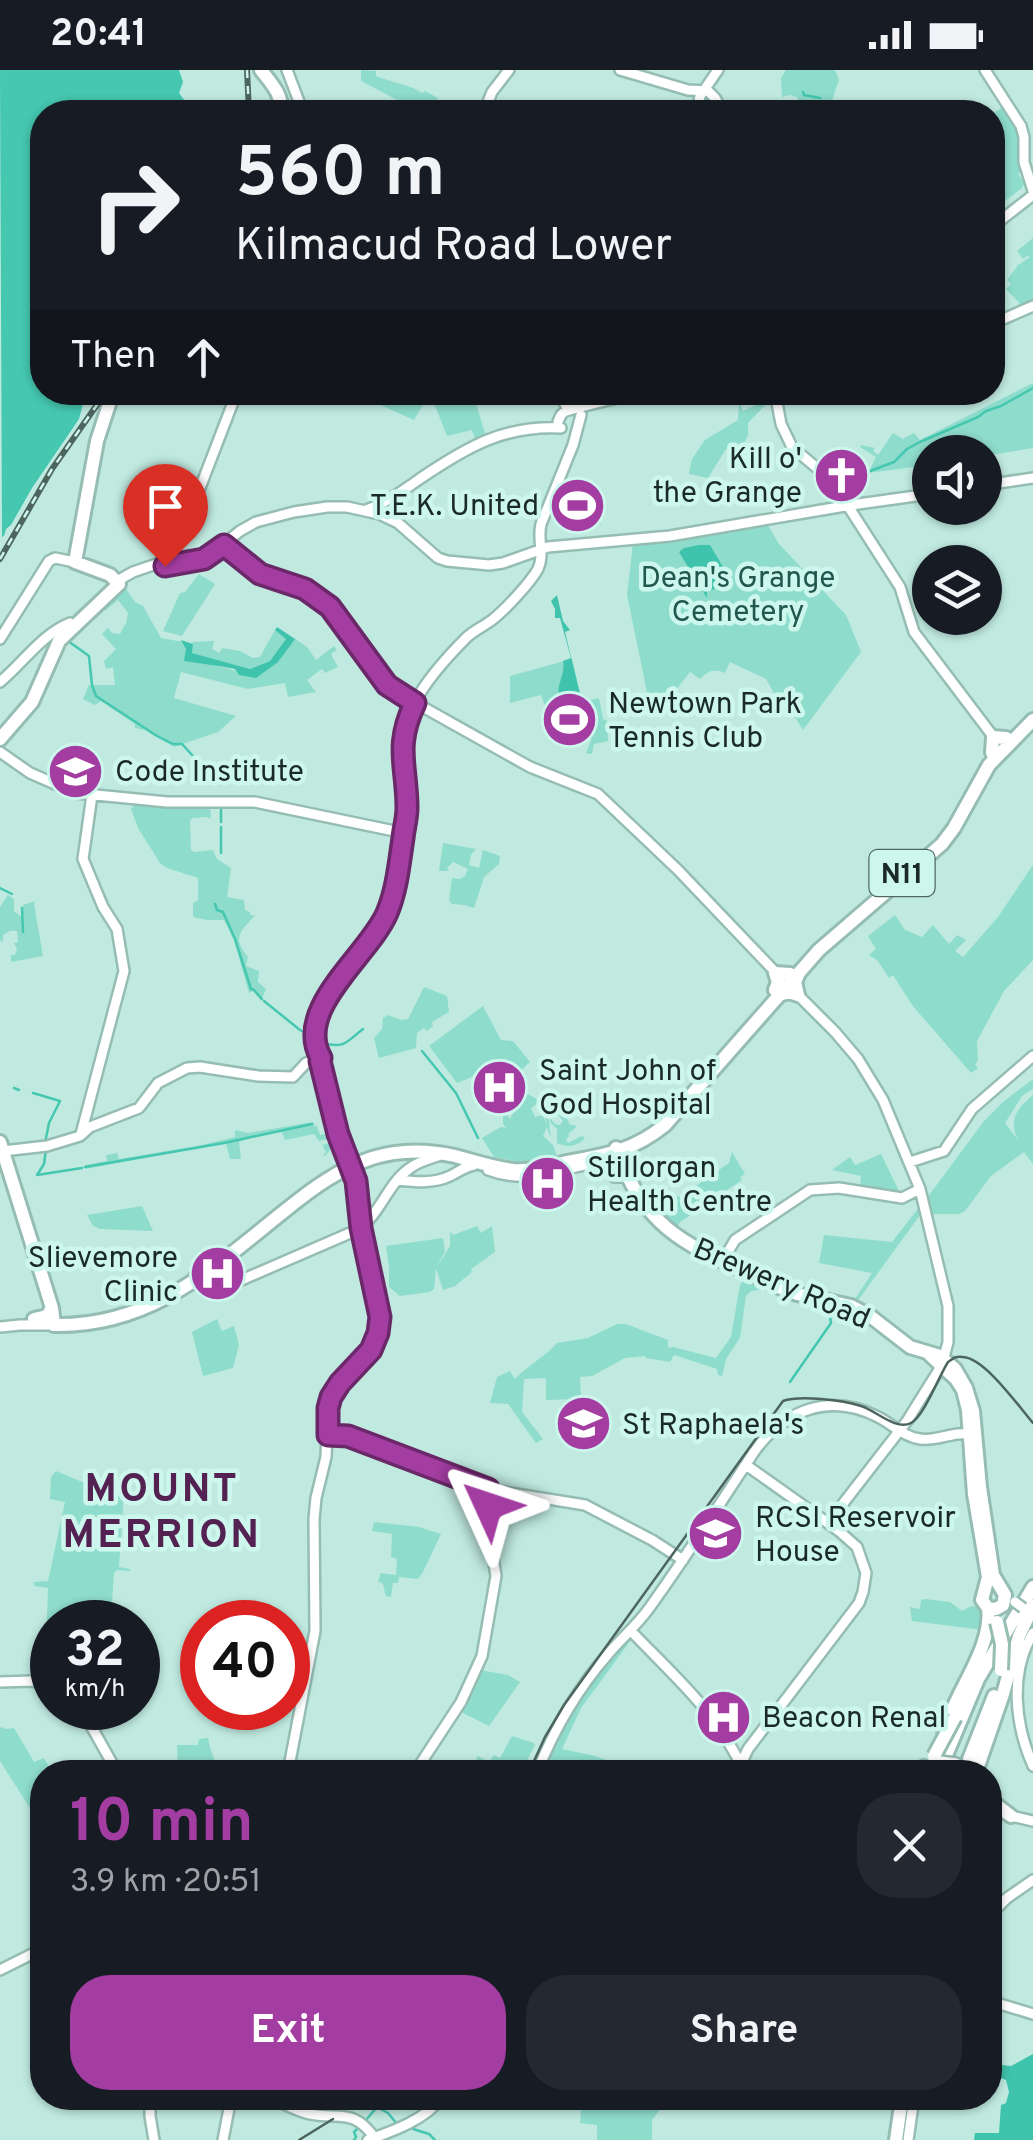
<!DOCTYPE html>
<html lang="en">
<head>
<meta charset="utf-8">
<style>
  :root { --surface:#171b24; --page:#242831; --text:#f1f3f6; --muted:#9ea1a6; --accent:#a43da1 }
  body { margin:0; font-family:Overpass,sans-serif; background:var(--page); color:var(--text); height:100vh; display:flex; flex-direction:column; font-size:38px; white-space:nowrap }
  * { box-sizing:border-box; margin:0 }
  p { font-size:32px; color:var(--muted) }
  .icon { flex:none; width:55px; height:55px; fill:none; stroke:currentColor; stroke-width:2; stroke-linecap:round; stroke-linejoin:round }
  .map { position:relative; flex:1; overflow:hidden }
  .sheet { position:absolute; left:30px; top:1690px; width:972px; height:350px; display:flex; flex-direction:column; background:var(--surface); border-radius:40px; box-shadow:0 2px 8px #0004 }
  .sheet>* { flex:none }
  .banner { position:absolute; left:30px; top:30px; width:975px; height:305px; border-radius:40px; box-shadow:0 2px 8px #0004; background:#171b24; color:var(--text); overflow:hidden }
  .tools { position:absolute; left:912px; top:365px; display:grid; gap:20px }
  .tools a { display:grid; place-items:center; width:90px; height:90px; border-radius:50%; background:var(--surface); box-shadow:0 2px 8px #0004; font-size:50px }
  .speed { position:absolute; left:30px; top:1530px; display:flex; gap:20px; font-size:50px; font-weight:700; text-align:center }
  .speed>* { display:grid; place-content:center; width:130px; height:130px; border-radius:50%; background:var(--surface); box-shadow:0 2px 8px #0004; line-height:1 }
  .speed small { font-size:25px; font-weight:400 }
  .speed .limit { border:15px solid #d22; background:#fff; color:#111 }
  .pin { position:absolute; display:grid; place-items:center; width:85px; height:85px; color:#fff; margin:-102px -42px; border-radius:50% 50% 50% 0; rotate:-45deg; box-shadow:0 0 10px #0007 }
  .pin .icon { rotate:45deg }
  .me { position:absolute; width:110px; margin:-55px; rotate:312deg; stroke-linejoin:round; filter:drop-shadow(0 0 8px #0008) }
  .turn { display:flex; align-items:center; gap:35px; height:210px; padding:0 40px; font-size:45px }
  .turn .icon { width:130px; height:130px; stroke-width:2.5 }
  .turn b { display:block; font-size:70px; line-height:85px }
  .then { display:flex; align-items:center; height:95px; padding:0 40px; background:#0003; gap:20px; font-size:38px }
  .round { display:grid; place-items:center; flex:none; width:105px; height:105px; border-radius:40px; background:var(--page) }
  .headline { display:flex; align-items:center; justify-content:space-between; height:170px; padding:0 40px }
  h1 { font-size:60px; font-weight:700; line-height:75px; color:var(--accent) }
  .primary-button { display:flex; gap:20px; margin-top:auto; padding:20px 40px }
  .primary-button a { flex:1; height:115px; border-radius:40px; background:var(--accent); color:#fff; font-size:40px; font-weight:700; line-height:115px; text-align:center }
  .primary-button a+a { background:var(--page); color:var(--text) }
  .status { display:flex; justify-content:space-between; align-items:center; height:70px; padding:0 50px; background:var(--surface); direction:ltr }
  .status svg { height:28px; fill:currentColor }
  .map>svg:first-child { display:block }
  .green { fill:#8edccb }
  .forest { fill:#3fc3ac }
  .water { fill:#45c7b0 }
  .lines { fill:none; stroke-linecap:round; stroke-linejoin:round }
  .stream { stroke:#45c7b0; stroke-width:2.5 }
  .secondary-casing { stroke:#95bdb3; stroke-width:14 }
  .highway-casing { stroke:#95bdb3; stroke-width:18 }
  .secondary { stroke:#fff; stroke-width:9 }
  .highway { stroke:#fff; stroke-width:12 }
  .tram { stroke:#4d655f; stroke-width:2.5 }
  .rail-casing { stroke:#4d655f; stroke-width:6 }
  .rail { stroke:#cdf7ed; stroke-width:2.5; stroke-dasharray:8; stroke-linecap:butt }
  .secondary-bridge-casing { stroke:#95bdb3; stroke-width:14; stroke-linecap:butt }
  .highway-bridge-casing { stroke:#95bdb3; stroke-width:18; stroke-linecap:butt }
  .secondary-bridge { stroke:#fff; stroke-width:9 }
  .highway-bridge { stroke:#fff; stroke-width:12 }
  .route-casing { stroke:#6b2869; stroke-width:25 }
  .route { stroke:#a43da1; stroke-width:18 }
  .labels { text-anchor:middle; stroke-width:9; stroke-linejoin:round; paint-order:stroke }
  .shield { fill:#cdf7ed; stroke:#506862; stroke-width:2.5 }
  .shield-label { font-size:28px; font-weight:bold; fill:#1a2a26 }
  .poi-label { font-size:30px; fill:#1a2a26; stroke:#cdf7ed; text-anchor:start }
  .park-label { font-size:30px; fill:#21574d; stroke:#cdf7ed }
  .street-label { font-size:30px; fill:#1a2a26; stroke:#cdf7ed }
  .district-label { font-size:40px; font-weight:bold; letter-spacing:2.5px; fill:#542252; stroke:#cdf7ed }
</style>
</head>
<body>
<div class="status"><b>20:41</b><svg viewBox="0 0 49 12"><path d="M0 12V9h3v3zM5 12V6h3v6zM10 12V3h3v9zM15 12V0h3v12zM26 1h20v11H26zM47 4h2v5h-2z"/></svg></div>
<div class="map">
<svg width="1033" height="2070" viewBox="0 0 1033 2070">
  <rect width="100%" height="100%" fill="#c0eae0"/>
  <path class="green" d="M361,0L376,1V6C390,12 411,15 422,23L425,21L438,28L434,34L442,36V42H404L403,33L361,11Z
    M786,0H835L839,10L829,39L824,35L797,39L800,33L797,27L790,25L782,27L781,8Z
    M1005,36L1022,66L1023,99L1018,104L1024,113L1022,118L993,140V43Z
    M1033,168V234L1025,236L1020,234L1006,219L1011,214L1007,210L1018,195L1030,187L1027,186L1023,189L1017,181Z
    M1033,313V378L985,386V382H930V386L928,384L919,390L921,396L868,403L876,387L860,377L861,375L875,378L873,381L878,385L893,363L903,369L914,363L920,370Z
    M367,323H473L486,367L476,372L472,360L447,366L430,323L414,350L365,328Z
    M773,327L748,353V365L739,384L726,379L708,408L689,404L692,389L705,370L738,350L739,331L743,341Z
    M581,410L585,412L601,454L570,458L562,415L571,416Z
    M766,452L779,474L846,545L861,582L803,660L793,644L778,630L766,609L730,592L725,603C713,598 709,601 700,609L690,602L660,640L650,637L627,525L633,473Z
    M199,504L215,514L182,566L163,561L180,523L185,522Z
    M124,516L135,532L143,536L161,568L189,573L185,591L208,593L250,605L278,592L294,568L307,577L316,590L334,576L337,580L331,584L338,597L325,603L322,599L307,610L316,622L288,627L285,613L248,619L181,602L174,628L236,646L218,662L174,677L145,660L135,658V654L101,631L95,635L83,629L89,615H115L113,597L106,599L104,591L116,579L102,564L108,558L112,563L120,564L126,553L128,543L118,530L106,540L99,535Z
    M275,560L287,568L270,591L250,599L191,583L193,574L191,572L214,571L212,579L219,583L222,578L240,581L253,588L260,587Z
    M572,589L582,632L599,628L603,649L607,651L608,671L594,674L592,684L586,683L591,670L590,664L569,658L554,660L541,625L510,633V606Z
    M137,732L210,736L211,749L207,747L192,748L190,751L191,780L194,782L213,780L217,789L231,798L227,827L244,830L245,840L250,842V845H255C241,862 231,866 248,887L246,896L259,901L258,912L266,919L261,931L253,921L249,923L234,870L224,850H207L193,847V833L198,830V808L167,798L160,793L138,758L131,739Z
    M443,773L476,779L471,785L469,795L479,798L483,780L500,786L499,794L484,807L474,838L464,835L452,834L449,831L452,808L460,809L465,806L468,799L453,792L447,798L449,801H439Z
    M1033,795V890L1004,921L977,971L978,991L975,994L978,998L971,1003L912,935L893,905L889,908L878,891L869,885L876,879L868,866L895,845L905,860L922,867L933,855L949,874L957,865L966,870L955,881L963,887L998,847Z
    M8,825L14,829V841L23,848V835L36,831L34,834L43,886L11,892V885H15L17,879L14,873L18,872L17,861H10L3,865V872L0,870V837Z
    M424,917L447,926L449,942L432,952L433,956L427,961L424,958L417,963L416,978L379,988L374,968L382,959L383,948L388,945L402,950L408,949Z
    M483,936L501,970L513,971L530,992L517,1004L507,1000L512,1007L509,1010L502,1004L499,1007L497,1000L494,1001L485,992L472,1007L457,1013L429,976Z
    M311,992L318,993L337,1072L325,1086H323L326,1082L322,1075L329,1073L328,1069L319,1071L314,1064L285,1070L282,1062L254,1067L239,1072L241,1089H230L226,1073L85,1099V1095L107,1091L106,1085L117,1083L119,1089L197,1076L235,1067V1060L248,1063L313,1052L315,1056H317L320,1065L334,1062L331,1050H329L318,1002L315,1006Z
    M1033,1009V1019L1022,1026L1005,1053L1018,1070C1008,1051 1017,1038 1033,1025V1094L1024,1082L991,1106L965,1141L959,1144H931L927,1128L984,1051L1003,1032Z
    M545,1022L560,1040L563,1039L570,1055H575L576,1057L568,1064L569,1066L566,1070L568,1073L582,1066L585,1068C576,1077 568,1078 557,1073V1059L550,1052V1048L555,1054L560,1055L563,1051L549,1033L547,1036L551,1068L547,1057L543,1066L553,1075L557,1086L520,1092L494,1087L482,1068L501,1057L506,1058L503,1054V1040L510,1049L514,1041L506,1031L515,1023C526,1023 532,1024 539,1032L531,1038L535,1047L543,1045L547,1056L543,1036Z
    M732,1082L745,1104L740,1107L742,1110L680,1152L675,1161L660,1148L666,1123L680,1127L729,1093Z
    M881,1084L901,1125L860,1119L861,1106L832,1100L850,1087L855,1095Z
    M921,1135L923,1141L856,1233L853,1232L872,1203L819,1193L824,1165L892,1172Z
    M142,1136L153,1161L100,1159L93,1156L87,1145Z
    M477,1156L481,1163L492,1156L495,1182L471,1199L472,1202L455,1216L443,1220L436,1198L434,1219L430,1222L400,1226L389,1217V1197L386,1176L443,1168L445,1181L437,1197L450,1176V1162L453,1165Z
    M748,1209L764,1213L760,1220L751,1221L746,1226L740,1268L726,1289L722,1306L718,1305L717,1299L674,1285L670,1292L646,1288L645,1286L625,1288L592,1306L580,1307L581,1329L546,1330V1308L524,1309L522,1342L543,1369L536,1373L508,1334L490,1333L497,1307L510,1301L515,1309C528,1295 545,1287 557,1273L588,1268L617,1254H626L668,1270V1278L673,1277L716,1288L731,1267L739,1220L741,1213Z
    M217,1249L222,1261L234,1256L239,1275L233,1298L203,1306L192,1262Z
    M56,1401L87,1414L97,1416L121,1413L122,1421L124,1423L119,1497L130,1499V1501L117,1500L114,1503L111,1546L125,1548V1552H52V1605L45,1604L48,1518L34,1516V1512L48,1511L65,1432L50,1429L51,1407Z
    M374,1452L419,1457L441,1464L423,1502L418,1509L399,1507L398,1513H393L391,1527L386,1526L383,1514L378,1511L381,1503L396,1505L397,1489L391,1487L392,1464L372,1461Z
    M925,1529L950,1532L962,1541L971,1536L978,1537L982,1544L983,1560L912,1551L910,1537L920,1539L921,1530Z
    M628,1570H631L581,1638L562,1679L595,1686L638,1702H540C561,1654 590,1607 628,1570Z
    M480,1600L508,1605L520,1612L489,1656L463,1643L465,1630Z
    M0,1657L7,1659L14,1658L34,1692L44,1688L52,1702H42V1757L0,1691Z
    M512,1666L534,1673L535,1675L521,1702H479L483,1696L476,1690L478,1686L489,1692L494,1685L500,1688Z
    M208,1668C210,1682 216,1689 217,1702H200L199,1688L198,1702H178L177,1675H198L199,1669Z
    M585,2028H669L652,2050V2070H597V2055L580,2053L581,2040L587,2037Z"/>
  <path class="forest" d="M699,475H710L726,502L713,520H707V528L679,482L684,478Z
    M557,525L563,551L570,560L565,562L582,632L577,634V638C571,641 564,645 557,644L558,635L568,629L559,627C556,614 566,604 563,591L571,588L560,548H555V539L551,531Z
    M277,557L295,569L278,592L256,608L239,605L235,599C217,595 202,594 184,591L186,579L181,570L193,574L192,583L250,599L270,591L286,569L275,560Z
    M1033,1984V2070H974L975,2063H999L1001,2035L1006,2033L1009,2022L1006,2010L991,2004L994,1994L1011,1996Z"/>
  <path class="water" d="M0,0H179L183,12L179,23L193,42H42V322L86,323L79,349L32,418L11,455L6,459L4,466L2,467Z"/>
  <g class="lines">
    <path class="stream" d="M803,22L804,25L820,28
      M870,401L894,392L907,379L920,372L978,347L986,341L1001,336L1033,318
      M68,571L89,586L92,615L96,626L157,666L173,674H182L193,686
      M221,752V733
      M221,757V783
      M0,818L12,824
      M215,834L217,840L223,842L235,869L251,919L254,920L262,929
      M22,838L23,862
      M264,931L300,960L311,966
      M322,973C345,979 346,972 363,959
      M422,981L456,1023L478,1068
      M14,1018L19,1020
      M33,1023L60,1031L49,1053L45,1073
      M46,1079L44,1094L37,1105L82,1098
      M85,1097L224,1073L312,1054
      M682,1162L698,1171
      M799,1230L811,1236
      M812,1237H814
      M790,1312L831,1253L830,1246L815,1238
      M366,2050L377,2037L388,2043L397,2054
      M410,2058L429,2064L435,2070
      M354,2070L356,2067L354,2062L358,2058"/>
    <defs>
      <path id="secondary" d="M287,0L303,42
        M620,0L688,20L708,21L715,28L723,42
        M985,0L1021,56L1024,67V92L1033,121
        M484,42L492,22L509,0
        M697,42L700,26L718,0
        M992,157L1033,125
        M992,254L1033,236
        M559,322L568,340
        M775,322L781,354L792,377L824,404L848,436L900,517L914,562L995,669
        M558,352C559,349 560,346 562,344C565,339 626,327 638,322
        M985,415L1033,408
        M366,440C386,433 404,420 421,408C467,377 504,355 561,358
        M225,475L260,504L305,519L330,537L382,609L396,622L530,697L598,724L678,800L780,907
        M162,493L200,418L237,322
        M117,511L133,502L162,492L205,489L240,461L256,452L294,442L327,437H347L379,444L398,453L438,488L447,491L489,495L503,493L548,477L670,466L851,435L930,424
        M0,569L49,491L55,488L75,492
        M0,612C24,592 41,565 70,553
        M0,682L30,703L76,723L167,732H255L404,763
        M794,921L835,962L858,989L883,1030L920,1119L948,1236V1272L942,1295L907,1351L828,1453
        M81,1064L124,901L117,859L103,837L83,789L92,725
        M3,1081L47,1076L80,1066L90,1057L139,1038L158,1013L187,998L200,997L258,1006L293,1007L306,993L317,989
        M910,1092L944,1081L972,1039L1033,986
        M488,1100C532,1116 556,1098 597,1093L603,1095L614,1107H627
        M355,1109L338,1065L320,991L317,989L319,986C304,922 371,888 391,834C399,811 408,761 407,737C406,696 395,673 415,632C426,611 450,584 467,567C475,560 484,556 492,550C505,540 530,513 538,499C545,484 537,469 541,454L573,375L581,345
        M397,1110C415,1112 433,1114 450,1106C459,1102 463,1097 474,1095
        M723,1190L735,1170L810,1120L839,1118L902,1128L920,1119
        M194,1206L206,1220L216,1221L357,1160C381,1144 387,1114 410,1098C419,1091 430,1089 440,1085
        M0,1257L20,1255H54
        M328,1362H336L480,1418L585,1435L652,1470L683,1490
        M631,1561C674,1606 719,1644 744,1702
        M1033,1563C1009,1603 1015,1655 1033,1696
        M0,1612L32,1611L52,1616
        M81,1638L117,1702
        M741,1694L748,1679L859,1533L863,1522L866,1503L857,1477L839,1461L746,1395
        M288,1702L315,1561L314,1449L316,1428L326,1387L328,1338L337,1317L371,1280L379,1255L377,1225L361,1158L355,1104
        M415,1702L461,1632L482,1586L496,1506L487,1451L488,1419
        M537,1702C554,1660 579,1617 609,1583C623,1567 638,1554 650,1537C686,1487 719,1435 754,1382C784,1340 829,1322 878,1347C892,1354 904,1367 920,1369C938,1372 953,1360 974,1365
        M892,1702H911L924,1695
        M1007,1745L1033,1751
        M990,1845L1007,1828L1033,1810
        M0,1900L42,1879
        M990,1931L1033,1944
        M150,2028V2046L154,2070
        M271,2028C283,2033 296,2041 310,2044C340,2050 354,2037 376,2070
        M223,2070L231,2028
        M368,2070C393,2061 425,2050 441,2028
        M908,2070L914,2028"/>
      <path id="highway" d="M261,0C271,13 283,25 281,42
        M0,669L32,632L59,571L119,514L110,505L75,492L97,371L113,322
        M992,683L993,667L1006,668
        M775,920L778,912L775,903L790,904
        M779,925L789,922L798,925L795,912L799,903
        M0,1072L52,1238L54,1255C153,1257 215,1196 287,1139C313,1118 339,1099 372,1088C398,1080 428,1080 455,1086C474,1091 494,1098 514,1100C532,1101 550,1096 567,1092C606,1085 633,1081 665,1055L819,880L942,774L954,758L989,695L1033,650
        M616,1078C648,1171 701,1179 781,1218L797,1224L851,1236L870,1246L910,1277L940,1286L955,1299L966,1318L973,1341L980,1417L993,1505L1005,1525L1003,1535L996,1539L988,1538L982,1530L988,1507L974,1424L968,1340L963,1320L956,1309L929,1284
        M34,1249L47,1246L52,1238
        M944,1661C956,1621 993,1577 988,1538
        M939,1702L978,1609L1033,1517
        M964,1702L994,1626
        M976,1702L1003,1624L1019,1566L1033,1536
        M990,1730L1011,1746
        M896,2070L902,2028"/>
    </defs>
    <use href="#secondary" class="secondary-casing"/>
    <use href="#highway" class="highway-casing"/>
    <use href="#secondary" class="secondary"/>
    <use href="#highway" class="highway"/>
    <path class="tram" d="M529,1702L545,1667L564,1635L783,1331C799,1325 843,1330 861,1336C875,1340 896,1361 911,1353C924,1346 939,1306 948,1292C954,1288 955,1286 963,1287C985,1288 1019,1337 1033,1353
      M357,2035L367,2028
      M299,2070L333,2049"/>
    <defs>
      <path id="rail" d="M247,0L249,42
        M0,489L52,399L106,322"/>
    </defs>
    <use href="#rail" class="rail-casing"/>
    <use href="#rail" class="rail"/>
    <defs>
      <path id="secondary-bridge" d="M1015,1532L1023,1538
        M933,1690L956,1693L969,1702"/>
      <path id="highway-bridge" d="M997,1552L1002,1574L1001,1600
        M934,1686L955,1647"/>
    </defs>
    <use href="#secondary-bridge" class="secondary-bridge-casing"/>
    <use href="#highway-bridge" class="highway-bridge-casing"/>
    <use href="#secondary-bridge" class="secondary-bridge"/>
    <use href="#highway-bridge" class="highway-bridge"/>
  </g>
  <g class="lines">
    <defs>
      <path id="route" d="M165,496L204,489L224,475L260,504L305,519L330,537L387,615L415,633C394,677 407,695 407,738C407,748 404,758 403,768C399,794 397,819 387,843C369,885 293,939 321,988L320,991L338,1064L356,1111L361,1158L380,1247L378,1263L371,1280L340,1313L331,1327L328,1338V1365L348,1366L488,1419V1436"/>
    </defs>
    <use href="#route" class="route-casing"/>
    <use href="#route" class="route"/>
  </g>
  <defs>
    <symbol id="church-disc" viewBox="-11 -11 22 22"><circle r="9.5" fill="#a43da1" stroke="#cdf7ed"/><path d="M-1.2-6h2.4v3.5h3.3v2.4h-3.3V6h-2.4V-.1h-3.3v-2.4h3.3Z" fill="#fff"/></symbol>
    <symbol id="stadium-disc" viewBox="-11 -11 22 22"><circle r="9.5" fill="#a43da1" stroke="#cdf7ed"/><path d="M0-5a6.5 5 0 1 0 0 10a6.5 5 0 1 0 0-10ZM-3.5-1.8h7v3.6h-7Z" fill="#fff"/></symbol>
    <symbol id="university-disc" viewBox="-11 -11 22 22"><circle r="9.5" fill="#a43da1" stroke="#cdf7ed"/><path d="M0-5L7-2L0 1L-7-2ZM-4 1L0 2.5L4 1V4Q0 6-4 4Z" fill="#fff"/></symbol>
    <symbol id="hospital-disc" viewBox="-11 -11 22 22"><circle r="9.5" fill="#a43da1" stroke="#cdf7ed"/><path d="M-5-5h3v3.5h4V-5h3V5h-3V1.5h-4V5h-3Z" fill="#fff"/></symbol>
    <symbol id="school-disc" viewBox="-11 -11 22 22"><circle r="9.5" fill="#a43da1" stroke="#cdf7ed"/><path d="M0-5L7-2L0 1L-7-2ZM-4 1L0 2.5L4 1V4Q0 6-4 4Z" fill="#fff"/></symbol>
  </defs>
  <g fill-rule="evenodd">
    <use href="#church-disc" x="810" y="374" width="63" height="63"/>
    <use href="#stadium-disc" x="546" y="404" width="63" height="63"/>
    <use href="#stadium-disc" x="538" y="618" width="63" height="63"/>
    <use href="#university-disc" x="44" y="670" width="63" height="63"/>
    <use href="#hospital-disc" x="468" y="986" width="63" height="63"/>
    <use href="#hospital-disc" x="516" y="1082" width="63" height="63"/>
    <use href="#hospital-disc" x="186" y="1172" width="63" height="63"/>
    <use href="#school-disc" x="552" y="1322" width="63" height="63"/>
    <use href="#university-disc" x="684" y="1432" width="63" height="63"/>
    <use href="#hospital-disc" x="692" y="1616" width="63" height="63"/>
  </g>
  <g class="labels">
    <rect class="shield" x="869.5" y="780" width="65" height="46" rx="8"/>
    <g class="shield-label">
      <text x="902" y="813">N11</text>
    </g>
    <g class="poi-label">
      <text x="802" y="398" text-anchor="end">Kill o'<tspan x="802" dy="34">the Grange</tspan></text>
      <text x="539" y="445" text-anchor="end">T.E.K. United</text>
      <text x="608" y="643">Newtown Park<tspan x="608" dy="34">Tennis Club</tspan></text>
      <text x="115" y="711">Code Institute</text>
      <text x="539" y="1010">Saint John of<tspan x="539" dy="34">God Hospital</tspan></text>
      <text x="587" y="1107">Stillorgan<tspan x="587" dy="34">Health Centre</tspan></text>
      <text x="178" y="1197" text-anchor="end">Slievemore<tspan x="178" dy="34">Clinic</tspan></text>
      <text x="622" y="1364">St Raphaela's</text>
      <text x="755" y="1457">RCSI Reservoir<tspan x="755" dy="34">House</tspan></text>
      <text x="762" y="1657">Beacon Renal</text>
    </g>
    <g class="park-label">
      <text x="738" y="517">Dean's Grange<tspan x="738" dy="34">Cemetery</tspan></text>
    </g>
    <g class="street-label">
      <text transform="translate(782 1213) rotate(23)" y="10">Brewery Road</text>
    </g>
    <g class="district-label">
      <text x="162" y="1431">MOUNT<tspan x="162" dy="46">MERRION</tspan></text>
    </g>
  </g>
</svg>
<div class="tools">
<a><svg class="icon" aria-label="sound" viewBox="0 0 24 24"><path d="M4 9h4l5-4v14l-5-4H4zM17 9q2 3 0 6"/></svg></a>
<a><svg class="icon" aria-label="layers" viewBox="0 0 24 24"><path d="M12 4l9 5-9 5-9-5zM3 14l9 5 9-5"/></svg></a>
</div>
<div class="speed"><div>32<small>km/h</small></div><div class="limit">40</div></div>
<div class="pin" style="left:165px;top:496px;background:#d93025"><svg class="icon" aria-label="arrive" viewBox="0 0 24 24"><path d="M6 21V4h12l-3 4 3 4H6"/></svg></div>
<svg class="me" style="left:488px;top:1436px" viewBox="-20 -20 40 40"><path d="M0-17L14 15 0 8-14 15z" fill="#a43da1" stroke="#fff" stroke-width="4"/></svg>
<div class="banner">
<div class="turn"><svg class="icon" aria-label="right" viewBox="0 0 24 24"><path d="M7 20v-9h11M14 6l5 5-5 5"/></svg><div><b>560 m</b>Kilmacud Road Lower</div></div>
<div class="then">Then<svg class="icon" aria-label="ahead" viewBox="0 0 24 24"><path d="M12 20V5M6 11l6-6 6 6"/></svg></div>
</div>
<section class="sheet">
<div class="headline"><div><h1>10 min</h1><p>3.9 km · 20:51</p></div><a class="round"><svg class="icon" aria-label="close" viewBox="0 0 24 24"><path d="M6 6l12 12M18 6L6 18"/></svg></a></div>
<div class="primary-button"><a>Exit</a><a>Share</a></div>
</section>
</div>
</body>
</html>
